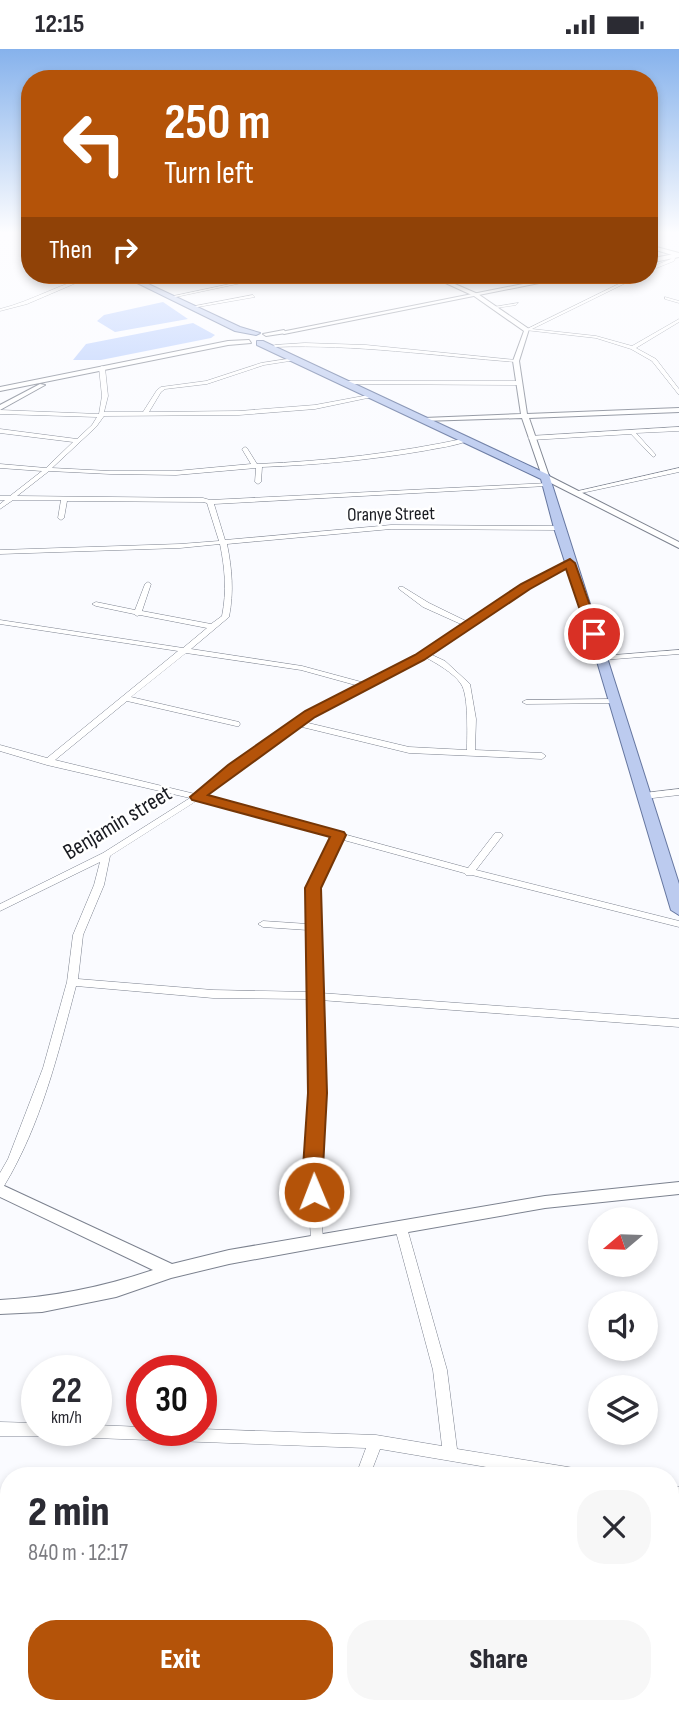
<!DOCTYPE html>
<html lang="en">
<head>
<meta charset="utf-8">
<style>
  :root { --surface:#fff; --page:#f7f7f7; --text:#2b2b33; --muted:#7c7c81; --accent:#b45309 }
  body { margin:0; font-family:"Sofia Sans Condensed",sans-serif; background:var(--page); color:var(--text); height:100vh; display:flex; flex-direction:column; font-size:26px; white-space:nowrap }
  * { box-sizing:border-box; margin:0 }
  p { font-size:23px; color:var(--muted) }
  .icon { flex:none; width:38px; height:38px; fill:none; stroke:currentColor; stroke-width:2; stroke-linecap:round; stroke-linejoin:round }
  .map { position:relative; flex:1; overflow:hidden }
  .drawer { position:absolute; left:0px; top:1418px; width:679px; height:247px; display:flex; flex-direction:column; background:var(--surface); border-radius:28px 28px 0 0; box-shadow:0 4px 10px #0003 }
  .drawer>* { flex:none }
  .guide { position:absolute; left:21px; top:21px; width:637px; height:214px; border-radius:28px; box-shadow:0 4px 10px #0003; background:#b45309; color:#fff; overflow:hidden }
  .needle { width:46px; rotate:251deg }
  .tools { position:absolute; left:588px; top:1158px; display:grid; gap:14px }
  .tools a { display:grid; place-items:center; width:70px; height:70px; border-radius:50%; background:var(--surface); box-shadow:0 4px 10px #0003; font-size:35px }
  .speed { position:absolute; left:21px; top:1306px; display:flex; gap:14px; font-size:35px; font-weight:700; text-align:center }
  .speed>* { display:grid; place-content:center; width:91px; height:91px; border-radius:50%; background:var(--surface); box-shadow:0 4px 10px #0003; line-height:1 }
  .speed small { font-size:18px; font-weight:400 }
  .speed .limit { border:10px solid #d22; background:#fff; color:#111 }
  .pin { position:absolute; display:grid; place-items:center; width:60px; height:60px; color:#fff; margin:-30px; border:4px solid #fff; border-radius:50%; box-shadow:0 2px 7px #0007 }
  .me { position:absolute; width:77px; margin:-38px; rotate:359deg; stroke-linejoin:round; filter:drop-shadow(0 0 5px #0008) }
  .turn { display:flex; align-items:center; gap:24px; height:147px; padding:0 28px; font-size:32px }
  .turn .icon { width:91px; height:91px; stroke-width:2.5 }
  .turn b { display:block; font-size:49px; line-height:60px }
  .then { display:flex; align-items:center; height:66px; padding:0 28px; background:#0003; gap:14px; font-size:26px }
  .round { display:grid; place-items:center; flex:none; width:74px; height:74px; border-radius:28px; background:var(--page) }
  .headline { display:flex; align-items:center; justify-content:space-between; height:119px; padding:0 28px }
  h1 { font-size:42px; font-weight:800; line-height:52px }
  .action { display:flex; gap:14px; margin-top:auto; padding:14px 28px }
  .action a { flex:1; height:80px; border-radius:28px; background:var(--accent); color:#fff; font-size:28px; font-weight:800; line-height:80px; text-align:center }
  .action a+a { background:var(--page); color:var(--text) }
  .status { display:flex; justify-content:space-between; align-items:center; height:49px; padding:0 35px; background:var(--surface); direction:ltr }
  .status svg { height:19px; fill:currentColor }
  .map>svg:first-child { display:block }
  .green { fill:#b5ccfe }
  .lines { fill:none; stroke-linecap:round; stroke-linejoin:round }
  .minor-casing { stroke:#7c828f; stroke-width:1 }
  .tertiary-casing { stroke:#7c828f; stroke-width:2 }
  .secondary-casing { stroke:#7c828f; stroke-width:2 }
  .primary-casing { stroke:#6677a0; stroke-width:2 }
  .minor { fill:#fff; fill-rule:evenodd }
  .tertiary { fill:#fff; fill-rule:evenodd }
  .secondary { fill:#fff; fill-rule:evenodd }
  .primary { fill:#bccbef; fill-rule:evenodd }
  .route { fill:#b45309; stroke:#753606; stroke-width:2 }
  .labels { text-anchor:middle; stroke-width:5; stroke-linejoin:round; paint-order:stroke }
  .far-street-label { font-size:19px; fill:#191b21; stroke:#fff }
  .street-label { font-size:23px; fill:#191b21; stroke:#fff }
</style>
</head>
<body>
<div class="status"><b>12:15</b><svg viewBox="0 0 49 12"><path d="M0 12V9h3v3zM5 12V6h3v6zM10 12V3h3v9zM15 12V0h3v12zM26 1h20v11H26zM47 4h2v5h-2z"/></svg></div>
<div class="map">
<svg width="679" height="1663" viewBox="0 0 679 1663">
  <rect width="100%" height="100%" fill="#fafbff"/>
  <path class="green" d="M163,253L188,270L115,283L97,272L104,266Z
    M193,274L215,286L211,289L101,311H73L86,295Z"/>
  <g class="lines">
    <defs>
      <path id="minor" d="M673,206L676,207L674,212L649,222V219L671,210Z
        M96,226H102L76,234L27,255L0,262V260C33,252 62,233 96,226Z
        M272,226H279L171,249L169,248Z
        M637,226H642L532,280L596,287L632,297L679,270V273L636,299L656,310L679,340V346L652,312L631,300L596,289L525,281Z
        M253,246L255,248L192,259L190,258Z
        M665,248L679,252V254L665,250Z
        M518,254L516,256L496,259L494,258Z
        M305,294L366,296L516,311L518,312L516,313C435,307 356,295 275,298L273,297L275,296Z
        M294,309L296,311L264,316L207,335L165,340L161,343L149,363L239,362L315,356L374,345L377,347L315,360L239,366L104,367L96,378L52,419L110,422H176L251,415L242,400L245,398L247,399L257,415C328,412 397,404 467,389L470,391C456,397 438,399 423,402C370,411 316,416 262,418L261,433L258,435L255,433L256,419L176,426L110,425L49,422L17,447L203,449L210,451L549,434L550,435L547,437L214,455L225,491L391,476L559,477L562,479L559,481L391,480L227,495C232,520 234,543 229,568L191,600L302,617L365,634L416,607L463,576L423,558L399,540V538H403L429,554L468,573L524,536L568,513H572V515L528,538L430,605L445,612L470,635L476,670L475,701L542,704L546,707L542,710L409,704L298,677L236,720L204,747L468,819L495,784H501L503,786L476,821L679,872V878L472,826H466L464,824L340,790L317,839L320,944L679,970V978L320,951L323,1044L319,1119L323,1192L322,1196L317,1197L312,1196L311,1192L307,1119L311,1044L309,950L213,949L76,937C58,1005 41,1076 4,1137L0,1139V1124L8,1110L43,1019L67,933L73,886L94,836L100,813L0,862V855L103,804L190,749L47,716L0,702V696L47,709L178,602L0,575V571L183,599L207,579L140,566L137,567L134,565L96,557L92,555L96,553L135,561L145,535L148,533L151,535L142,562L211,575L222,567C227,542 225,520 220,495L180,499L0,505V501L180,495L219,492L207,454L203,453L67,452L64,469L61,471L58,469L61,451H13L0,460V455L5,451H0V447H10L42,422L0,419V415L46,419L73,393L0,384V380L77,390L92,376L97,368L0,365V361L99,365L102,347L99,319L102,317L105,319L108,347L104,363H143L157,341L161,338L206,332L261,314ZM186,604L301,621L359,637L307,663L230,716L195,745L55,711L127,652L236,677H239L240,675L239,673L131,648ZM425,608C436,614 454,624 461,635C469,646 467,687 467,701L409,698L304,673L313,667L367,639H371L372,636ZM198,751L332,788L307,839L308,875L263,872L258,875L263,878L308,881L309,943L213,941L78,930L83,886L104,836L110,807Z
        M345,332H519L522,334L519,336L343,335L342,334Z
        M679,378V382L636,384L655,405V407L653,408L631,385L531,391L528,389L531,387Z
        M679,419V423L577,445L574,443Z
        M679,601V605L602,611L598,609L602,607Z
        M615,650L619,652L618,654L526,655L522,653L526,651Z
        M679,740V746L644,750L640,747L644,744Z
        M401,1174L406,1175L407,1179L447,1321L457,1400L574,1419L579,1421L581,1426H534L380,1400L370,1426H356L366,1399L40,1387H0V1373L37,1374V1381H96V1376L142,1378V1381L201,1380L376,1386L442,1397L433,1321L395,1179L396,1175Z
        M670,1437L679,1438V1452L670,1451Z
        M679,1569V1601L676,1609L670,1611V1579L673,1571Z
        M0,1630L9,1634V1651L0,1647Z
        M22,1656H48L51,1657L54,1663H27Z
        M230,1656H249L245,1663H226Z
        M645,1656H662L659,1663H641Z"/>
      <path id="tertiary" d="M649,196L679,204V208L649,199Z
        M428,226H434L478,245L529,280L519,312L527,365L679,359V363L529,369L549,427L679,493V499L543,430L522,369L422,372V370L424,369L521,365L513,312L524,282L474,247Z
        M284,281L286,284L266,287L263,285Z
        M249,291L251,294L228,296L0,342V338L228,292Z
        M40,335L45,336L0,361V356Z
        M679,1133V1145L545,1159L317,1199L229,1215L171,1229L116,1248L42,1263L0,1265V1251C53,1248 103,1238 153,1221L0,1148V1135L172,1215L229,1201L545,1147Z"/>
      <path id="secondary" d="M679,204V208L649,214V210Z
        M568,226H579L284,285L281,283Z"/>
      <path id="primary" d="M121,226H129L240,278L260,284L256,286L235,282Z
        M257,292H263L549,426L679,835V866L671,861L596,609L554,479L541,430L257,296Z"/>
    </defs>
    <use href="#minor" class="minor-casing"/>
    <use href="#tertiary" class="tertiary-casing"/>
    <use href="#secondary" class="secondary-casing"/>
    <use href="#primary" class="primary-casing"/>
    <use href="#minor" class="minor"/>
    <use href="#tertiary" class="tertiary"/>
    <use href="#secondary" class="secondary"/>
    <use href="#primary" class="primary"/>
  </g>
  <linearGradient id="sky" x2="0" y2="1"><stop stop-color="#86b2ec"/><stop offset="0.44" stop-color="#fdfdff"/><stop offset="1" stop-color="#fdfdff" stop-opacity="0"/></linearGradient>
  <rect width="679" height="417" fill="url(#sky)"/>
  <path class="route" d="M570,510L575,514L600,585L598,588L588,585L566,520L530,540L424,611L315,668L208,746L344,783L346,786L321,839L327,1044L323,1119L324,1143L321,1149L314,1151L307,1149L304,1143L303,1119L308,1044L305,839L330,788L192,751L190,748L228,716L305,662L415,606L521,535Z"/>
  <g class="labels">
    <g class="far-street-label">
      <text transform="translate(391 464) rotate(-1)" y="7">Oranye Street</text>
    </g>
    <g class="street-label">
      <text transform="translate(117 773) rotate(-31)" y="8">Benjamin street</text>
    </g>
  </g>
</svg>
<div class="tools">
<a><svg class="needle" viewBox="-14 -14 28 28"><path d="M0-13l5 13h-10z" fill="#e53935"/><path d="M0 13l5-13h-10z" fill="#7c7c81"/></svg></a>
<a><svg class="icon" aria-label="sound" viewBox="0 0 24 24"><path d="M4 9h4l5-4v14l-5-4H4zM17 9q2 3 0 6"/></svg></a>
<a><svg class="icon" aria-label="layers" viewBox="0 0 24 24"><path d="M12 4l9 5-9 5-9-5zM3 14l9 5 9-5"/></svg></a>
</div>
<div class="speed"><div>22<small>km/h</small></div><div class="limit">30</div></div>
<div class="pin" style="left:594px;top:585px;background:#d93025"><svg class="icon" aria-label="arrive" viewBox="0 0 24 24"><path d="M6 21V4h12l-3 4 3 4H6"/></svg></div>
<svg class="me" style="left:314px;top:1143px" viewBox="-20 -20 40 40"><circle r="17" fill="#b45309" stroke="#fff" stroke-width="3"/><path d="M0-11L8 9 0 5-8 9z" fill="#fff"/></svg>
<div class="guide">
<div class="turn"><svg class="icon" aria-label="left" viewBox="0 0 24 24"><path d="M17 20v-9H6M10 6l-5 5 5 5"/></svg><div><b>250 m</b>Turn left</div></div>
<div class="then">Then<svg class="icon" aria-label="right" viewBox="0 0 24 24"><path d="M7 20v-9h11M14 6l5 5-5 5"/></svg></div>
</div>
<section class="drawer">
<div class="headline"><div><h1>2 min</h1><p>840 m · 12:17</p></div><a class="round"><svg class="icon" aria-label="close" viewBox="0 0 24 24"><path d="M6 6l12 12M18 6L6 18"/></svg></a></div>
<div class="action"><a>Exit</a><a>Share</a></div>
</section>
</div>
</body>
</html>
